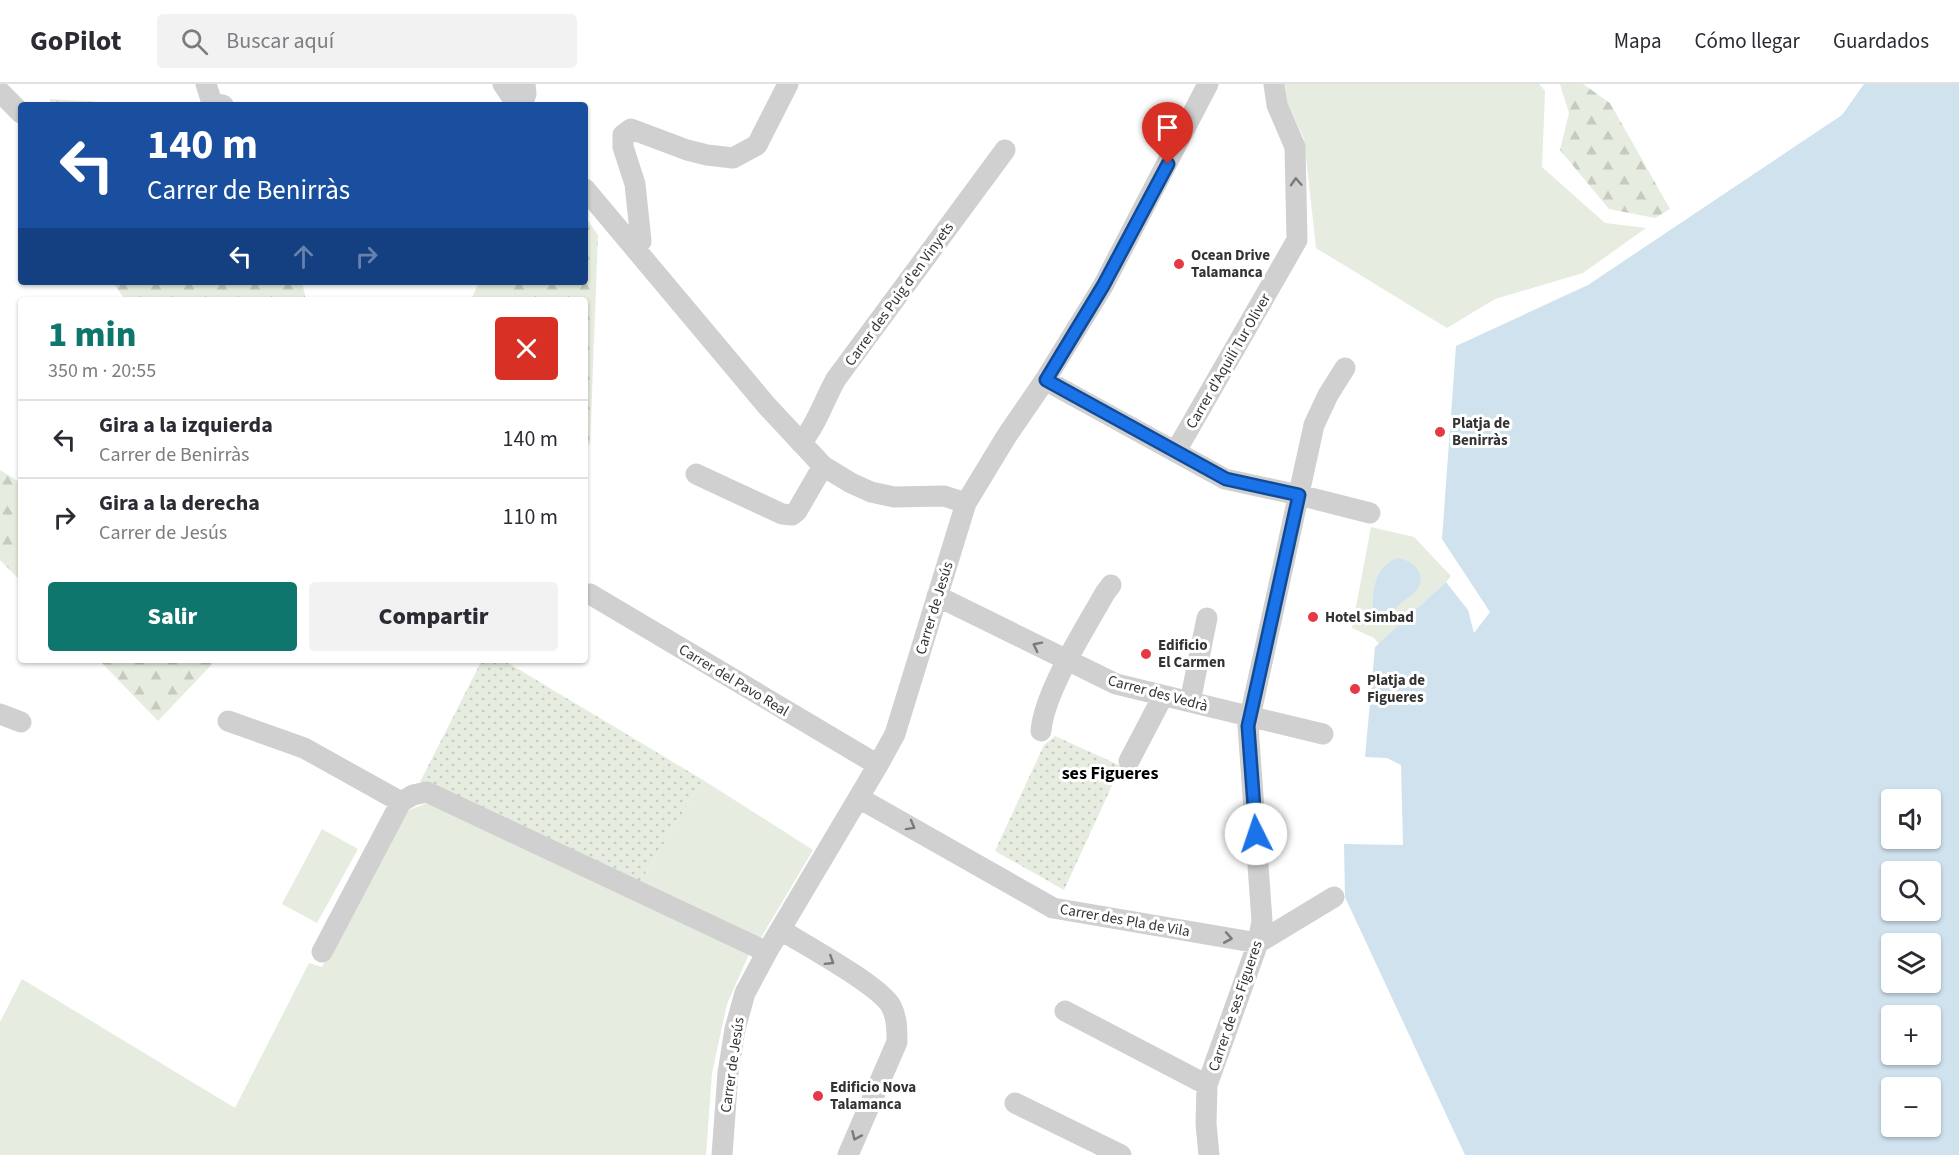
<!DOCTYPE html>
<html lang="es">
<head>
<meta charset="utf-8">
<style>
  :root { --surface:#fff; --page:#f2f2f3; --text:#2b2b33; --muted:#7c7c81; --line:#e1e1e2; --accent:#0f766e }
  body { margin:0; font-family:"Source Sans 3",sans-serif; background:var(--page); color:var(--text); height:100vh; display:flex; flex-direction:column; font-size:22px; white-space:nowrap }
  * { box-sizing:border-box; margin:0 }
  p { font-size:20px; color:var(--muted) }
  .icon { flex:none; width:33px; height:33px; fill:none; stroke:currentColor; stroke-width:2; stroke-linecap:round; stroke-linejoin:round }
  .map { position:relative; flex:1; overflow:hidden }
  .details { position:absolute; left:18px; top:213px; width:570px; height:366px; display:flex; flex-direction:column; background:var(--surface); border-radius:6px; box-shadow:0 2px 4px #0004 }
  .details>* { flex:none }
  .banner { position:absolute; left:18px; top:18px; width:570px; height:183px; border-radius:6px; box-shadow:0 2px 4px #0004; background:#1a4fa0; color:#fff; overflow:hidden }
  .fabs { position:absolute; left:1881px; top:705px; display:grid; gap:12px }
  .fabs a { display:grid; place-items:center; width:60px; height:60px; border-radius:6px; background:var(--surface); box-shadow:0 2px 4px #0004; font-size:30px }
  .pin { position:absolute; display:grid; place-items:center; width:51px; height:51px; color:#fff; margin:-62px -26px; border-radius:50% 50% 50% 0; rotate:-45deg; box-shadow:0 0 6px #0007 }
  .pin .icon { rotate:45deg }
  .me { position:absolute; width:66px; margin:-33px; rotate:356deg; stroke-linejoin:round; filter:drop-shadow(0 0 4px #0008) }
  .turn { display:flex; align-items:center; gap:21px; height:126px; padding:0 30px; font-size:27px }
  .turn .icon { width:78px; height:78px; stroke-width:2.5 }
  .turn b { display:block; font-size:42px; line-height:51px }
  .lanes { display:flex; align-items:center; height:57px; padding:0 30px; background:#0003; justify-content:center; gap:30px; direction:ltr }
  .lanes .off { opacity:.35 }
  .round { display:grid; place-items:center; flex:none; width:63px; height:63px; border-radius:6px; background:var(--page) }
  .summary { display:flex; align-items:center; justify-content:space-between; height:102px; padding:0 30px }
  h1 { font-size:36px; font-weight:800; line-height:45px; color:var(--accent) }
  .primary-button { display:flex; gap:12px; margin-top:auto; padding:12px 30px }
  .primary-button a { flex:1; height:69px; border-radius:6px; background:var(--accent); color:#fff; font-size:24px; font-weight:800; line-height:69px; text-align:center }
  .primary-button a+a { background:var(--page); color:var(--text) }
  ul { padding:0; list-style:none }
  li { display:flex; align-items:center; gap:18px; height:78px; padding:0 30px; border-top:2px solid var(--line) }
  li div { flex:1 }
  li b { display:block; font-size:22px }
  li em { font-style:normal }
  header { display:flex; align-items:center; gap:36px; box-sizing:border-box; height:84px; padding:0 30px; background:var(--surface); border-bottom:2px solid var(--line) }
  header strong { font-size:28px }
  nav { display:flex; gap:33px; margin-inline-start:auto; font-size:21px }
  .search { width:420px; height:54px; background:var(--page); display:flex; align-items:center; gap:15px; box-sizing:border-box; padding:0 21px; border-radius:6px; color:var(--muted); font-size:22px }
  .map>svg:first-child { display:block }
  .grass { fill:#e6ecdf }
  .forest { fill:url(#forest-firs) }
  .park { fill:url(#park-dots) }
  .water { fill:#cfe2ee; fill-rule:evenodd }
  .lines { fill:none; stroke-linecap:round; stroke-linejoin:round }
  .minor { stroke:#d0d0d0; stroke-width:21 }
  .oneway { stroke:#7a7a7a }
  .route-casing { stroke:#114b97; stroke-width:15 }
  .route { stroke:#1a73e8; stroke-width:10 }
  .poi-dot { fill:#e63946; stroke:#fff; stroke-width:2 }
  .labels { text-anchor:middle; stroke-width:6; stroke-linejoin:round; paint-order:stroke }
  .poi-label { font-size:15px; font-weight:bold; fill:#333; stroke:#fff; text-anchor:start }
  .street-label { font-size:15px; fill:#333; stroke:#fff }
  .quarter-label { font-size:18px; font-weight:bold; fill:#000; stroke:#fff }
</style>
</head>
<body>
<header>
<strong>GoPilot</strong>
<div class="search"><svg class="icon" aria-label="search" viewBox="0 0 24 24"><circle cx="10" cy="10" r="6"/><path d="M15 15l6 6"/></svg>Buscar aquí</div>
<nav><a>Mapa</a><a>Cómo llegar</a><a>Guardados</a></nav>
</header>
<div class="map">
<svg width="1959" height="1071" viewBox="0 0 1959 1071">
  <defs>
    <pattern id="forest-firs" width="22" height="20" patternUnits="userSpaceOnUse" patternTransform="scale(1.5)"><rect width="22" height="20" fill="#e6ecdf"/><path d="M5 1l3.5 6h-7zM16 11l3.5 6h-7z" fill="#c6cbc0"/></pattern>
    <pattern id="park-dots" width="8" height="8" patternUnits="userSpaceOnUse" patternTransform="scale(1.5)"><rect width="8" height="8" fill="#e6ecdf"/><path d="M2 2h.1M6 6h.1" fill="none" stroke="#c6cbc0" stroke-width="1.8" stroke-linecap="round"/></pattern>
  </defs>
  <rect width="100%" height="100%" fill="#fff"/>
  <path class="grass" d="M1285,0H1539L1545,7L1542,83L1605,139L1646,144L1583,189L1495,215L1447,244L1316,164L1304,55L1287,18Z
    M479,198H506L515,216H471Z
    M1371,443L1414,453L1451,492L1446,498L1379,560L1374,554L1352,544Z
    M703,696L813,766L759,857L638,801Z
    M428,719L749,870L727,920L712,989L706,1071H0V938L22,895L235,1024L309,879L322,883L406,727Z
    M322,745L358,765L317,839L282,820Z"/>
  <path class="forest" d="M1560,0H1583L1610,19L1670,125L1655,134L1609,125L1560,66L1569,29Z
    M50,15L152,21H50Z
    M585,132L598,151L590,362L585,353V216H515L506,198H585Z
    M113,198H302L306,216H125Z
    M0,386L21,399V497L0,476Z
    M99,576H216L158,637Z"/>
  <path class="park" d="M482,576H503L703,696L638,801L420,698Z
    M1055,652L1121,682L1064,806L995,767L1044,661Z"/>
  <path class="water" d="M1864,0H1959V1071H1465L1345,813L1344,760L1403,761L1401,681L1387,674L1365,673L1375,563L1446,498L1468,526L1474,549L1490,528L1442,455L1456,262L1588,201L1842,31ZM1892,716H1930V754H1892ZM1892,788H1930V826H1892ZM1892,860H1930V898H1892ZM1892,932H1930V970H1892ZM1892,1004H1930V1042H1892Z
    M1398,474C1415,477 1429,492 1415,508C1410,513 1404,516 1400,520C1393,527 1391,533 1380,532L1373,524C1372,503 1377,481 1398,474Z"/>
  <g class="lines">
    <path class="minor" d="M206,0L212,19L223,21
      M503,0L517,21
      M0,8L21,29
      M522,21L526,10L525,0
      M585,105L767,322L823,382L851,399L871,408L894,413L944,412L966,419
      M635,162L641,157L635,100L623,63V51L631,45L687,66L707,71L733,74L757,61L788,0
      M1045,296L1225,395L1299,411L1370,429
      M801,359C817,340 824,316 836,295L1005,66
      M1176,367L1297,156L1295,63L1277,21L1274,0
      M696,390L782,430L792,431L797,427L823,382
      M590,510L878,681
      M937,512L1116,600L1323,650
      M1190,618L1207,534
      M0,630L21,638
      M228,637L304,664L401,718
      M1041,647C1044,608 1085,545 1105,509L1111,501
      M1129,677L1163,612
      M859,714L1053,824L1258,859L1334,813
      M781,846C805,861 879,901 891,922C897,933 897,946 897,958L848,1071
      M322,868L401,718L413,711L427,708L767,868
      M1065,927L1207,1001
      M1015,1019L1121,1071
      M722,1071L728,989L735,945L745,909L767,868L878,681L895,650L966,419L1006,353L1045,296L1103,202L1208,0
      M1209,1071L1206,1040L1207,1001L1258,859L1262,837L1248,642L1314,341L1328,311L1345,284"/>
  </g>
  <defs><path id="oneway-chevron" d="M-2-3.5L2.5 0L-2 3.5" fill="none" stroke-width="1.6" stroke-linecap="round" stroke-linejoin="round" transform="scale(1.5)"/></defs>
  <g class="oneway">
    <use href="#oneway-chevron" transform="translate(1296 98) rotate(-93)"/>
    <use href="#oneway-chevron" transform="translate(1037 562) rotate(-153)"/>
    <use href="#oneway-chevron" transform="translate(911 742) rotate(29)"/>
    <use href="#oneway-chevron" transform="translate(1228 854) rotate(10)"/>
    <use href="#oneway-chevron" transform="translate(830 877) rotate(32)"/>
    <use href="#oneway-chevron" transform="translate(856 1052) rotate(114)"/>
  </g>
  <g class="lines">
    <defs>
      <path id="route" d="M1168,80L1103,202L1046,296L1226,395L1299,411L1248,642L1256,750"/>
    </defs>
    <use href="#route" class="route-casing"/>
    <use href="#route" class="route"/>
  </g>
  <g class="poi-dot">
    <circle cx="1179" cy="180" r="6"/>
    <circle cx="1440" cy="348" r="6"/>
    <circle cx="1313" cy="533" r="6"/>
    <circle cx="1146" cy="570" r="6"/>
    <circle cx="1355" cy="605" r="6"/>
    <circle cx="818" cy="1012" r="6"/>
  </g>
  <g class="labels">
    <g class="poi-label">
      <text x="1191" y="176">Ocean Drive<tspan x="1191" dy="17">Talamanca</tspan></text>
      <text x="1452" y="344">Platja de<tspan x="1452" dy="17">Benirràs</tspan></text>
      <text x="1325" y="538">Hotel Simbad</text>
      <text x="1158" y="566">Edificio<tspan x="1158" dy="17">El Carmen</tspan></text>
      <text x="1367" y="601">Platja de<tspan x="1367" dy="17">Figueres</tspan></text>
      <text x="830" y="1008">Edificio Nova<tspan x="830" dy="17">Talamanca</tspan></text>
    </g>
    <g class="street-label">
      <text transform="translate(899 210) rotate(-54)" y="5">Carrer des Puig d'en Vinyets</text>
      <text transform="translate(1228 277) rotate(-60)" y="5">Carrer d'Aquilí Tur Oliver</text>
      <text transform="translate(934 524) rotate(-73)" y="5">Carrer de Jesús</text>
      <text transform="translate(734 596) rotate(31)" y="5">Carrer del Pavo Real</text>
      <text transform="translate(1158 609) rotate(15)" y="5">Carrer des Vedrà</text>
      <text transform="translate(1125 836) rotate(10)" y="5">Carrer des Pla de Vila</text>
      <text transform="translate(1235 922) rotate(-71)" y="5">Carrer de ses Figueres</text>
      <text transform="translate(732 981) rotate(-82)" y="5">Carrer de Jesús</text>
    </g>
    <g class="quarter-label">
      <text x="1110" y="695">ses Figueres</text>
    </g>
  </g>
</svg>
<div class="fabs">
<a><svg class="icon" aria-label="sound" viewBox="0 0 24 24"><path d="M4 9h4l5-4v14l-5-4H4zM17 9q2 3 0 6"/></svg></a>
<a><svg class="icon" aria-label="search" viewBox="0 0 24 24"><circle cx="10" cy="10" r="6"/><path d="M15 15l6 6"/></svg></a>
<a><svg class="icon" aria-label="layers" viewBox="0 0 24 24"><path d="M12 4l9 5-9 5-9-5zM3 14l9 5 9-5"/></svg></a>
<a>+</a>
<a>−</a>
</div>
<div class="pin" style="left:1168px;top:80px;background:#d93025"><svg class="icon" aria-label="arrive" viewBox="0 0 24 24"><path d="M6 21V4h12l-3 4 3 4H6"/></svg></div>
<svg class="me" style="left:1256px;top:750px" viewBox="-20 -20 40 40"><circle r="19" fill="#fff"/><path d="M0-13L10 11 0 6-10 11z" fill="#1a73e8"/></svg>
<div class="banner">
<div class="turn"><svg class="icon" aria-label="left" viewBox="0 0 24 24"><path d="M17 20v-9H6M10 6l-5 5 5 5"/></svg><div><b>140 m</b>Carrer de Benirràs</div></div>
<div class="lanes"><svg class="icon" aria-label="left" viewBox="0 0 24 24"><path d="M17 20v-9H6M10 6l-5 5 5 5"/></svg><svg class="icon off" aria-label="ahead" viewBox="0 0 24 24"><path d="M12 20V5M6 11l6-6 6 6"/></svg><svg class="icon off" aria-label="right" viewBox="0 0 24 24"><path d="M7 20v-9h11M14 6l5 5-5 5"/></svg></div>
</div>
<section class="details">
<div class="summary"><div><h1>1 min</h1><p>350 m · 20:55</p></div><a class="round" style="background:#d93025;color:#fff"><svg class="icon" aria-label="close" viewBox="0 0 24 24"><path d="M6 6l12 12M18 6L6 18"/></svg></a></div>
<ul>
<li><svg class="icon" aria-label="left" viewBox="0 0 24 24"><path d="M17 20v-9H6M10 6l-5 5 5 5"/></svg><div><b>Gira a la izquierda</b><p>Carrer de Benirràs</p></div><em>140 m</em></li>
<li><svg class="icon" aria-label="right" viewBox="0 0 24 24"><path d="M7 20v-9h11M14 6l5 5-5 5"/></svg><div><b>Gira a la derecha</b><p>Carrer de Jesús</p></div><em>110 m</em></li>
</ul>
<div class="primary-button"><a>Salir</a><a>Compartir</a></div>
</section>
</div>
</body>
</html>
